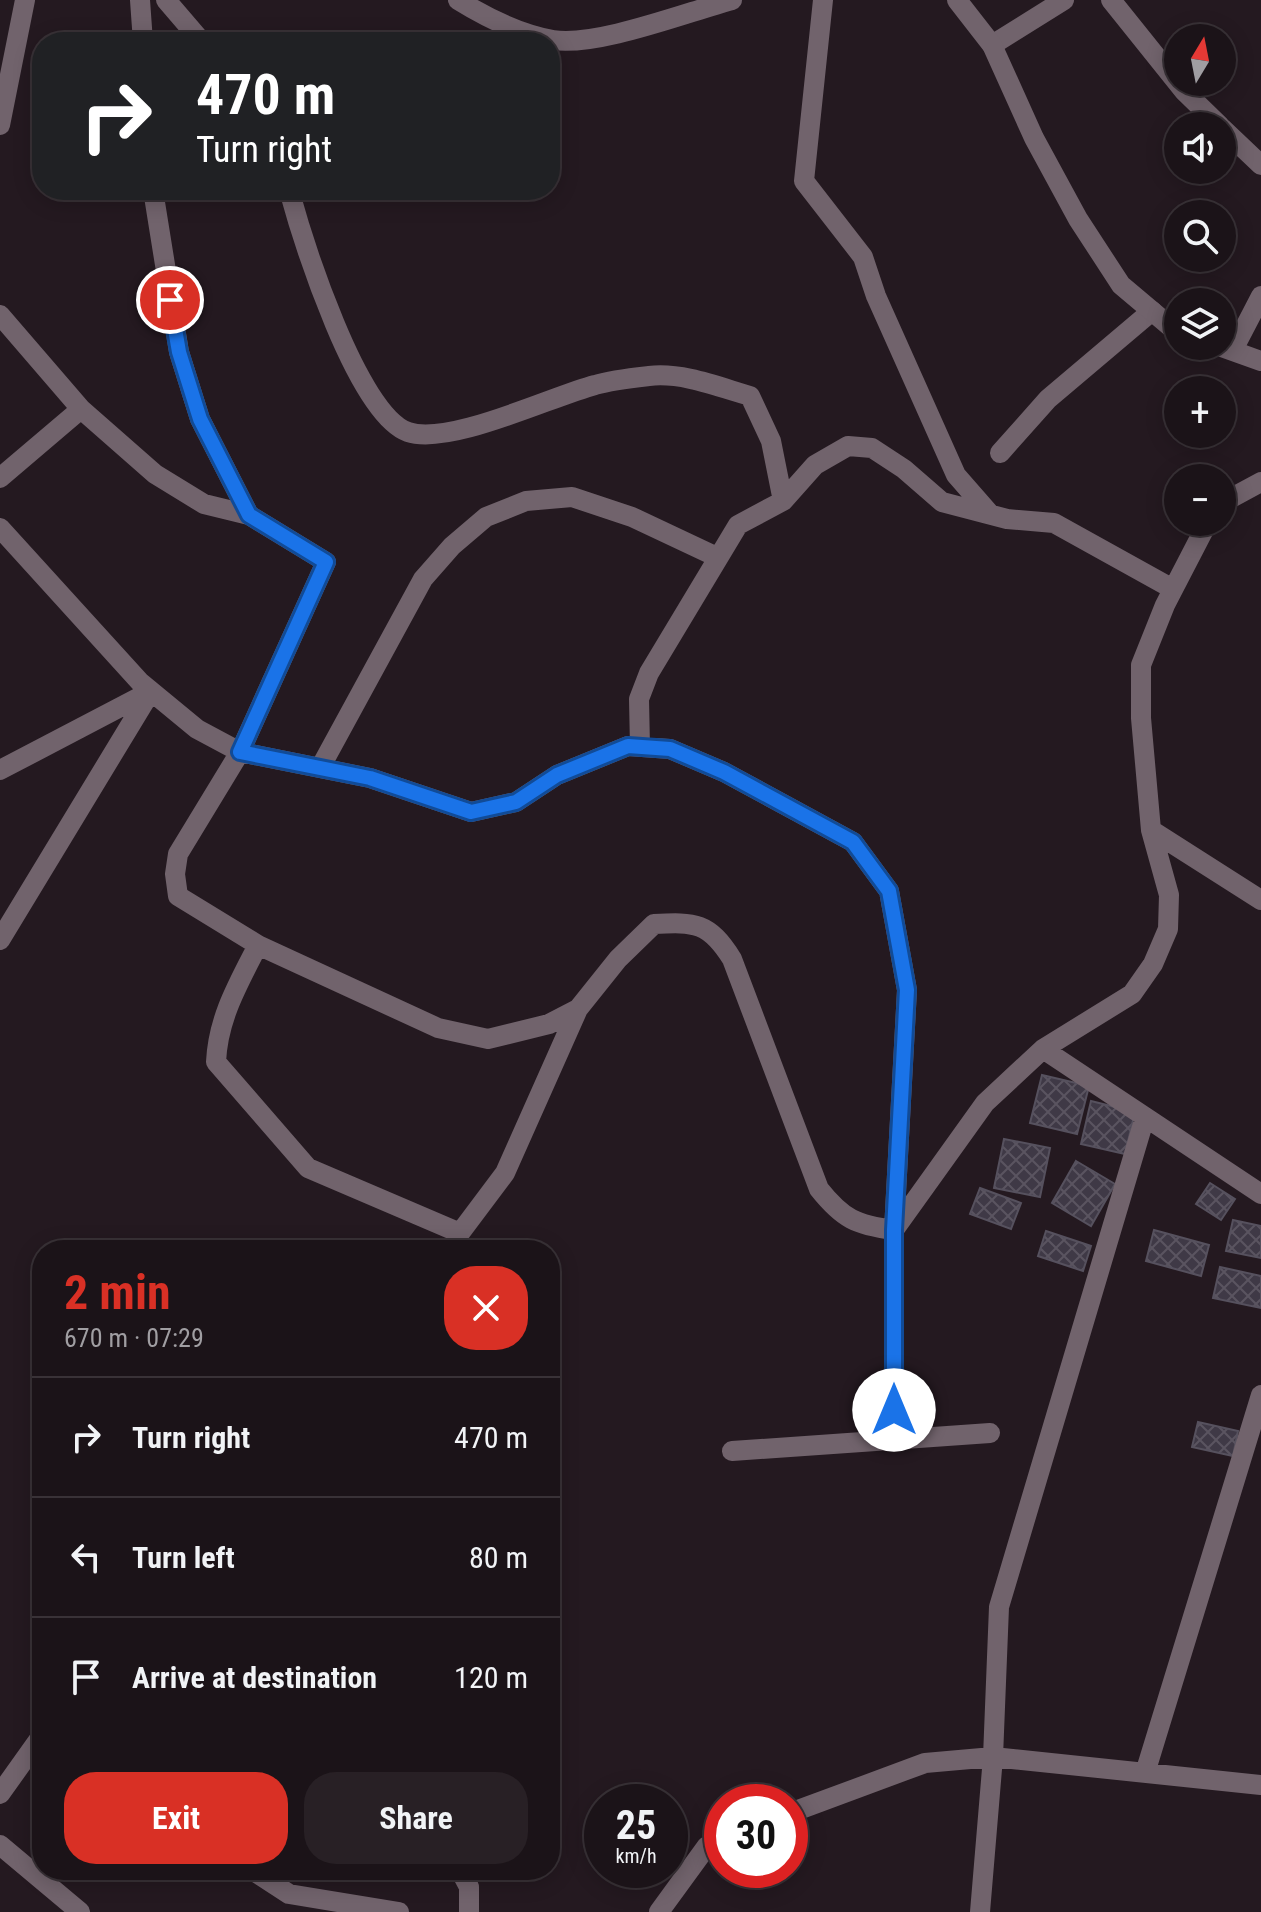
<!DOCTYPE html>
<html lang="en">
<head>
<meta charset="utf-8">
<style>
  :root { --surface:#1b1318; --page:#282025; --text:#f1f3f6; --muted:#a09ea2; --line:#393237; --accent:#d93025 }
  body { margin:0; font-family:"Roboto Condensed",sans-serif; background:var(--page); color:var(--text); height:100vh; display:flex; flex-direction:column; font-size:30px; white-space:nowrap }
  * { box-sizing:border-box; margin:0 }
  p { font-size:26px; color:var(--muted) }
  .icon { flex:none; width:44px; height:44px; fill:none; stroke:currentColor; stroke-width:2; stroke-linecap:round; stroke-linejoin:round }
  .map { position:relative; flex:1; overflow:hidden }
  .panel { position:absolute; left:32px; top:1240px; width:528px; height:640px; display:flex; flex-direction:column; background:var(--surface); border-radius:32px; box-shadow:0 4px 20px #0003,0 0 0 2px var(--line) }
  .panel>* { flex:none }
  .top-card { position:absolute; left:32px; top:32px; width:528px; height:168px; border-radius:32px; box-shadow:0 4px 20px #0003,0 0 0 2px var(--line); background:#202124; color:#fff; overflow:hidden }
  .needle { width:52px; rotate:10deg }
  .fabs { position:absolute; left:1164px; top:24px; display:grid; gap:16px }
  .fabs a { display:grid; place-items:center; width:72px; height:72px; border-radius:50%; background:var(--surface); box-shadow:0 4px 20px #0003,0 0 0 2px var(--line); font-size:40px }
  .speed { position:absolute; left:584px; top:1784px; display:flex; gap:16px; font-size:40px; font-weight:700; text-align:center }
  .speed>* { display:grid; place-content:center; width:104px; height:104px; border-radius:50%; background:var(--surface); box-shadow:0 4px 20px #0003,0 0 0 2px var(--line); line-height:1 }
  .speed small { font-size:20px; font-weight:400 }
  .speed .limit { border:12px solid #d22; background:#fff; color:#111 }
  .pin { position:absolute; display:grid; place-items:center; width:68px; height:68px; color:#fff; margin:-34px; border:4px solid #fff; border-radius:50%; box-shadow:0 2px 8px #0007 }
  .me { position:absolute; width:88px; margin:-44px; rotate:0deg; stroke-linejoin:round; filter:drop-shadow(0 0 6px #0008) }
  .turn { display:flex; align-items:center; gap:28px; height:168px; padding:0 32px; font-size:36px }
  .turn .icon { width:104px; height:104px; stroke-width:2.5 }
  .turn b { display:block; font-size:56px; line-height:68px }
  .round { display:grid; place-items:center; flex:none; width:84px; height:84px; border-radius:32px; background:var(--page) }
  .head { display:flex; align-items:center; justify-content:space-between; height:136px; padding:0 32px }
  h1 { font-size:48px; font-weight:700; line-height:60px; color:var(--accent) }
  .primary-button { display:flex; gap:16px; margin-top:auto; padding:16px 32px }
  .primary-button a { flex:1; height:92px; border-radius:32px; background:var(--accent); color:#fff; font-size:32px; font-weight:700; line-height:92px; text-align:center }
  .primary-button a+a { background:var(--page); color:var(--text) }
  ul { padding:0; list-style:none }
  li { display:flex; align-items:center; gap:24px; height:120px; padding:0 32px; border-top:2px solid var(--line) }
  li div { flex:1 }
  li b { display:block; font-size:30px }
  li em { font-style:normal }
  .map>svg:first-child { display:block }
  .building { fill:url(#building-cross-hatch); stroke:#56515e; stroke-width:2 }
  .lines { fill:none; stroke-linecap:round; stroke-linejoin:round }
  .service { stroke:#71636c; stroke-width:11 }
  .minor { stroke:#71636c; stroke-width:20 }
  .tertiary { stroke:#71636c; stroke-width:20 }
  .route-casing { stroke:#114b97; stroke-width:20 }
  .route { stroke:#1a73e8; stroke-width:14 }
</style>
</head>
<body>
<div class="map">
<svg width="1261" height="1912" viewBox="0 0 1261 1912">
  <defs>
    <pattern id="building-cross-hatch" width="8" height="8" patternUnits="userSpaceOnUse" patternTransform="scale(2)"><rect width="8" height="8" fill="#3f3946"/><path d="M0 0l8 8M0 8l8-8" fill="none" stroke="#5a5460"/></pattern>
  </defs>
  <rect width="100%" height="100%" fill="#241920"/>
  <path class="building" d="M1042,1075L1089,1086L1077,1134L1030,1123Z
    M1091,1101L1135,1112L1125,1154L1081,1144Z
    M1004,1139L1050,1148L1040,1197L994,1188Z
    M1076,1161L1115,1184L1091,1226L1052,1203Z
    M1210,1183L1235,1199L1221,1220L1196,1204Z
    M980,1188L1021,1203L1011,1229L970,1214Z
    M1233,1220L1261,1226V1258L1226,1251Z
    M1154,1230L1209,1245L1201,1276L1146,1261Z
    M1046,1231L1091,1246L1083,1271L1038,1256Z
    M1220,1267L1261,1276V1308L1213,1298Z
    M1198,1422L1238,1431L1233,1456L1192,1447Z"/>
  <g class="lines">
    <path class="service" d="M450,1250L460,1233"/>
    <path class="minor" d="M140,0L143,42
      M166,0L202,42
      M823,0L804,181L863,257L876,296L956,475L991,515
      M1111,0L1184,91L1220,126
      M992,45L1064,0
      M0,125L25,0
      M1222,128L1261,165
      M153,190L179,352L200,419L249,515
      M289,190C303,241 357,414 408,432C449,446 550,397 595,385C612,380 631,378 649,376C682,372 719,387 750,396L771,441L783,501
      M0,315L81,409L155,474L204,504L249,515L326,562L240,752L178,854L175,874L178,896L258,945L438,1028L488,1039L549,1024L578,1009L618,959L654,924C695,922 709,922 732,959L819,1189C843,1219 856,1225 894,1230L985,1103L1043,1049L1132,994L1153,964L1168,929L1169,895L1151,830L1141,718V665L1165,605L1208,522
      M1233,350L1261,296
      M1000,453L1048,399L1152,311
      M0,478L81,409
      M1222,503L1261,482
      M0,528L140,682L197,729L240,752L370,778L471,812L516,802L557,775L628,746L670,749L724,772L853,842L889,891L907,990L894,1230V1440
      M640,747L639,699L649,673L738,525L783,501L815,465L848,446L872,448L904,469L942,502L1007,519L1054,523L1173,589
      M320,768L423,579L452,546L486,517L526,501L572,497L632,517L717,557
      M0,770L151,691L0,940
      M1151,830L1261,900
      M258,945C238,984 218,1018 216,1062L308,1168L460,1233L505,1173L578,1009
      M1043,1049L1261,1194
      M732,1451L990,1433
      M1145,1773L1261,1395
      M0,1794L42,1735
      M790,1813L925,1763L993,1757L1261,1785
      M0,1845L80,1912
      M252,1870L289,1894L399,1912
      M460,1870L469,1887V1912
      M659,1912L707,1846L722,1840
      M980,1912L993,1757L999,1607L1145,1117"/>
    <path class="tertiary" d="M458,0C487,18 519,34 553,40C597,47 687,12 732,0
      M957,0L992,45L1034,138L1078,219L1121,285L1178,333
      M1219,346L1261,361"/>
  </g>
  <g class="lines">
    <defs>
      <path id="route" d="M170,300L179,352L200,419L249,515L326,562L240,752L370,778L471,812L516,802L557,775L628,746L670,749L724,772L853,842L889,891L907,990L894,1230V1410"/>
    </defs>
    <use href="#route" class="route-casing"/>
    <use href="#route" class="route"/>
  </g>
</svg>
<div class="fabs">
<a><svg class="needle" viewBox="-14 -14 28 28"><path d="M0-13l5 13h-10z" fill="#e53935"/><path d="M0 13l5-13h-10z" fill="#a09ea2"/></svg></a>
<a><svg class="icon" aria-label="sound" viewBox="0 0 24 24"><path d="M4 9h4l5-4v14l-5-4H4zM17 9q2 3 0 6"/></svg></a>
<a><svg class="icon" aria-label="search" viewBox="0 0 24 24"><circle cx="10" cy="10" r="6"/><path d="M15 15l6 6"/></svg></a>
<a><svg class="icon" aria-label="layers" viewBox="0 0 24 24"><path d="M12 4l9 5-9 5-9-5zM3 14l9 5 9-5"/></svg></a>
<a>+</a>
<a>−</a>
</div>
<div class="speed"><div>25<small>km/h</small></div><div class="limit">30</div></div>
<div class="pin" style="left:170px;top:300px;background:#d93025"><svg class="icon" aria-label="arrive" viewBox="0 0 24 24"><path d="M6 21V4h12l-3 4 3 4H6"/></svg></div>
<svg class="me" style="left:894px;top:1410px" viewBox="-20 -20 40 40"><circle r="19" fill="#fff"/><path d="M0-13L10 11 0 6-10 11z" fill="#1a73e8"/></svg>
<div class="top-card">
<div class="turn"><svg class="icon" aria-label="right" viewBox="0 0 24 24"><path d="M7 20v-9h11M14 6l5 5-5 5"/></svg><div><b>470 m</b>Turn right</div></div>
</div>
<section class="panel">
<div class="head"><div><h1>2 min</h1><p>670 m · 07:29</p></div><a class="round" style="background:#d93025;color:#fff"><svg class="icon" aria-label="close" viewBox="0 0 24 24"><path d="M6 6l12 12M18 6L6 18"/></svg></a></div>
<ul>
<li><svg class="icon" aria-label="right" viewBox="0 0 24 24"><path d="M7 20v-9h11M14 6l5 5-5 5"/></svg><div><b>Turn right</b></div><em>470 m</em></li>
<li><svg class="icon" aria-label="left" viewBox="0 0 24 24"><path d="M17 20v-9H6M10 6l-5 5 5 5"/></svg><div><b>Turn left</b></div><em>80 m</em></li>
<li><svg class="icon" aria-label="arrive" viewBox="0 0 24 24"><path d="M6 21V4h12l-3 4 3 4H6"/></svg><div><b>Arrive at destination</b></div><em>120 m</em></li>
</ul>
<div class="primary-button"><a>Exit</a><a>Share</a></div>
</section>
</div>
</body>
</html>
